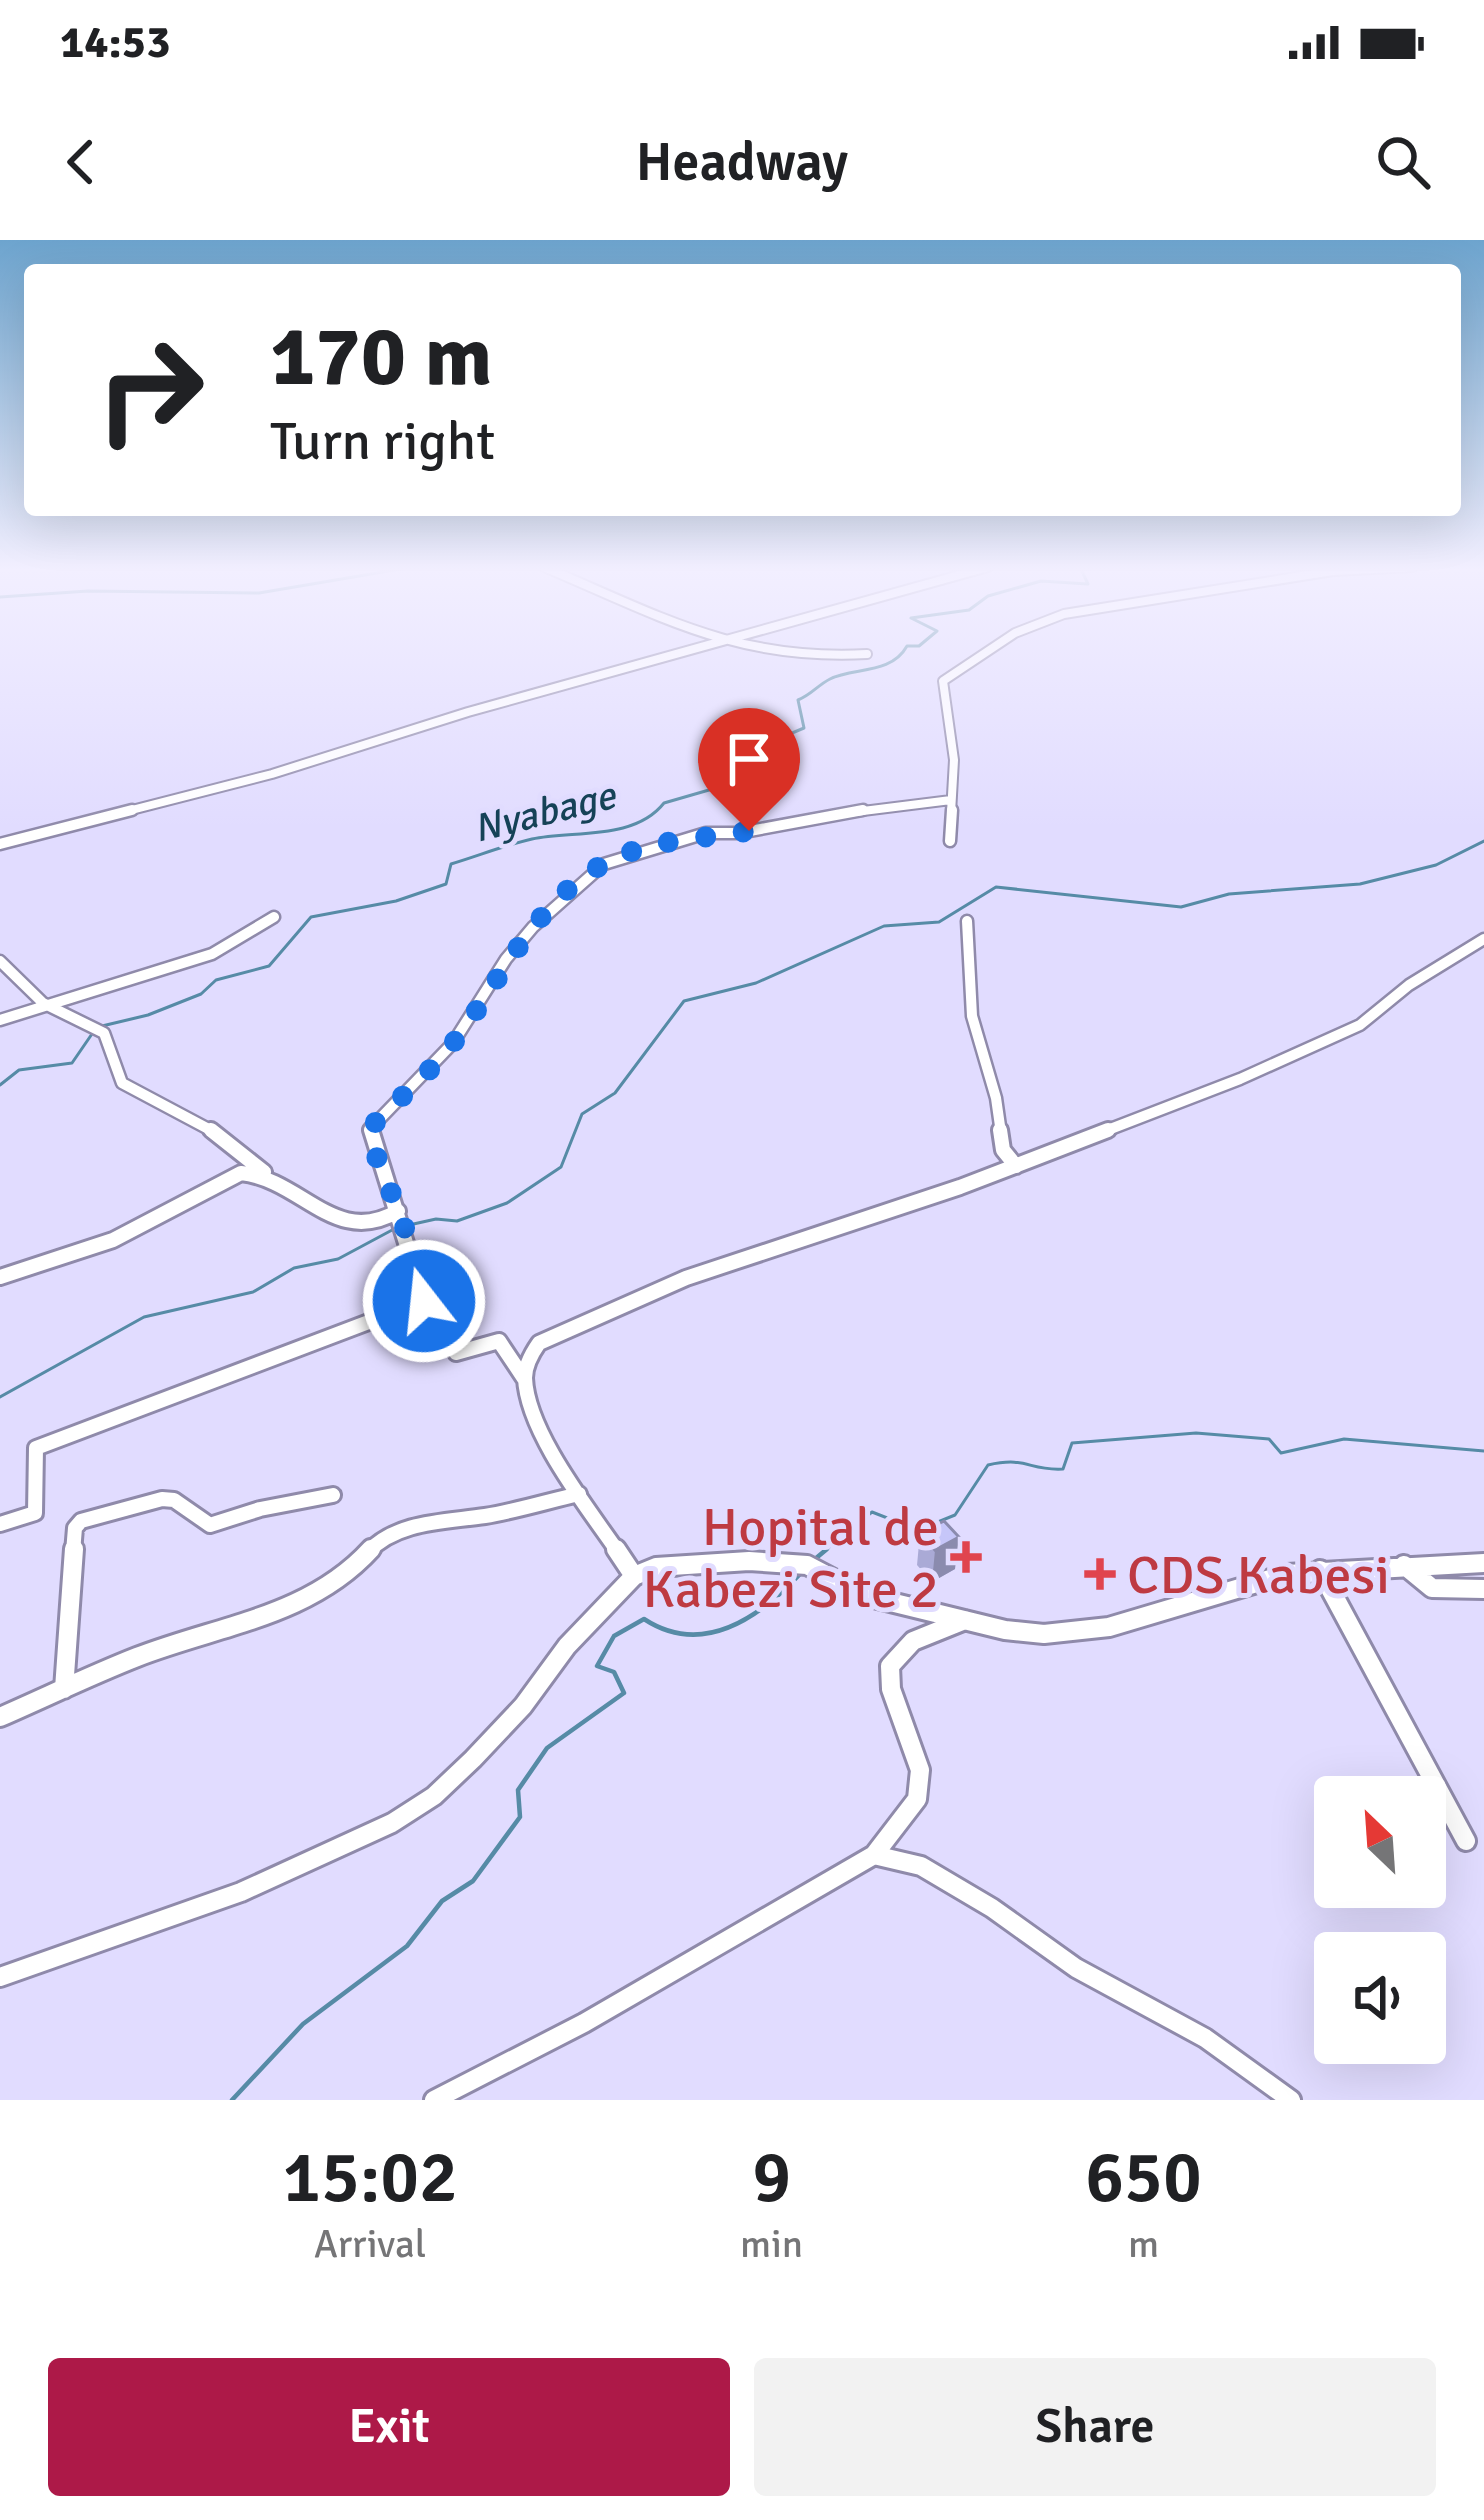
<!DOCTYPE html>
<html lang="en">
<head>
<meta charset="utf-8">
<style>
  :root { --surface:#fff; --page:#f2f2f2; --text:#202124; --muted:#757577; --accent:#ad1948 }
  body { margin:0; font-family:Signika,sans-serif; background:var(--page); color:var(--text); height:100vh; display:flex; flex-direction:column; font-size:45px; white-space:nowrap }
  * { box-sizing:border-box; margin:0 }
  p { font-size:39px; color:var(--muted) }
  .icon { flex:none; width:66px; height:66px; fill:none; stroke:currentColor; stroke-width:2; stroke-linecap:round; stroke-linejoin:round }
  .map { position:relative; height:1860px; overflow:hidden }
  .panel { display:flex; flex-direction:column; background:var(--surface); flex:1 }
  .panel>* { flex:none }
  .banner { position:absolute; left:24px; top:24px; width:1437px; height:252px; border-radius:12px; box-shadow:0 12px 48px #0002; background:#fff; color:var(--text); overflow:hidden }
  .needle { width:78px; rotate:335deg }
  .fabs { position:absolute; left:1314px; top:1536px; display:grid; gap:24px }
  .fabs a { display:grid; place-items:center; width:132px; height:132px; border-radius:12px; background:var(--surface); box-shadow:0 12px 48px #0002; font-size:60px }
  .pin { position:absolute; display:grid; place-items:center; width:102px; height:102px; color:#fff; margin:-123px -51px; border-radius:50% 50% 50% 0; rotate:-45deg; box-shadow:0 0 12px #0007 }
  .pin .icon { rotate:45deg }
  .me { position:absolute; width:132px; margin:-66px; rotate:344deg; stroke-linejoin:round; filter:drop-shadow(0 0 9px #0008) }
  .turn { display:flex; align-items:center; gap:42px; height:252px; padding:0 48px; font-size:54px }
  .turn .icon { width:156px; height:156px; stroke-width:2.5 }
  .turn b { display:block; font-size:84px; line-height:102px }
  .eta { display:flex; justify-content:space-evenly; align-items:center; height:204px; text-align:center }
  .eta b { font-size:72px; font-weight:600; line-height:84px }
  .button { display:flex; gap:24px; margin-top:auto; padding:24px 48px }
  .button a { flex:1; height:138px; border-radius:12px; background:var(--accent); color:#fff; font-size:48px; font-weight:600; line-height:138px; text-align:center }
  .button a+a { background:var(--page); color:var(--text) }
  .status { display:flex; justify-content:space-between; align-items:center; height:84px; padding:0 60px; background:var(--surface); direction:ltr }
  .status svg { height:33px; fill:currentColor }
  header { display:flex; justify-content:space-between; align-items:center; height:156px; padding:0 48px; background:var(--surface); font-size:54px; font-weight:600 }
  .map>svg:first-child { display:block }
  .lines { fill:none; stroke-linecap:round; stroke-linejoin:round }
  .stream-far1 { stroke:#568ba6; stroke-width:3 }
  .stream { stroke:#568ba6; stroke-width:4.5 }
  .minor-far3-casing { stroke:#8f8aaa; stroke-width:12 }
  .minor-far2-casing { stroke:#8f8aaa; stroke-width:15 }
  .minor-far1-casing { stroke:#8f8aaa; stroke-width:20 }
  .minor-casing { stroke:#8f8aaa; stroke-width:24 }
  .minor-far3 { stroke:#fff; stroke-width:8 }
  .minor-far2 { stroke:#fff; stroke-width:10 }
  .minor-far1 { stroke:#fff; stroke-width:14 }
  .minor { stroke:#fff; stroke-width:18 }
  .wall { fill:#aaaad6 }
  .shaded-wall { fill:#8b8bae }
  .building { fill:#c6c6f9; stroke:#8b8bae; stroke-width:3 }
  .route { stroke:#1a73e8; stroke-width:21; stroke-dasharray:0 37.8 }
  .health-dot { fill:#e0444e; stroke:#e1dcff; stroke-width:4.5 }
  .labels { text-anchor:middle; stroke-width:10; stroke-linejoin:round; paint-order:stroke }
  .far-water-label { font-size:39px; font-style:italic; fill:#154257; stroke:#e1dcff }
  .near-health-label { font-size:54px; fill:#be3a42; stroke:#e1dcff; text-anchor:end }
</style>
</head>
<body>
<div class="status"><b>14:53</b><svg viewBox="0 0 49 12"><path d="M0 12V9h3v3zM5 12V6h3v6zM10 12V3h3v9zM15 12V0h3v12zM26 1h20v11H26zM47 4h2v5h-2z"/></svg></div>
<header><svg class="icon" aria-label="back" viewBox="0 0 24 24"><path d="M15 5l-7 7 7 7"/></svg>Headway<svg class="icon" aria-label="search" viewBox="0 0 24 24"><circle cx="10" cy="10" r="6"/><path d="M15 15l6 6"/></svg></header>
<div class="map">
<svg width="1484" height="1860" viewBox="0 0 1484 1860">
  <rect width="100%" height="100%" fill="#e1dcff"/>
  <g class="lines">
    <path class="stream-far1" d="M0,357L88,351L259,353L412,327
      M102,786L148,775L201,754L216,740L269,726L311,677L396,661L446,644L451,624C478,616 505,605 532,599C573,590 634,601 664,563L747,539L751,534L735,517L804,488L798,460C811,455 818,445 830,439C853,427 891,435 907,406H919L937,391L911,378L969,370L988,356L1041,341L1088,344L1081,329L1135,327
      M0,845L19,830L72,823L94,791
      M409,985L436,979L457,981L507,963L561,927L582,874L615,853L684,761L756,743L884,686L939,682L996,647L1181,667L1229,654L1360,644L1436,625L1484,601
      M0,1157L144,1077L253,1052L294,1028L338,1019L394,989
      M823,1312L872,1272L918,1290L955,1275L988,1225C1028,1216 1028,1231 1063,1229L1072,1203L1196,1193L1269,1199L1281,1213L1344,1199L1484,1211"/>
    <path class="stream" d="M815,1319L827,1309
      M232,1860L303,1784L407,1706L442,1661L473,1641L520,1577L518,1550L547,1508L624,1453L614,1432L597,1426L614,1396L644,1379C702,1417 758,1379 800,1334"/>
    <defs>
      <path id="minor-far3" d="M544,327C660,376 736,421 867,414
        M120,573L272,534L468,472L988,327
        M847,573L951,560
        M951,573L954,520L943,441L1015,393L1064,374L1333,331L1413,327"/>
      <path id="minor-far2" d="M950,601L952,570
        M0,604L132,570
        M967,681L972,776L996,858L1001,893
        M0,721L43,763L104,793L122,843L216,893
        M0,780L212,714L274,677
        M372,893L371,888L453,803L506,719L533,687L604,624L706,593H739L863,570
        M1100,893L1240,839L1360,785L1409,745L1484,699"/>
      <path id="minor-far1" d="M211,890L264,932
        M371,890L424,1061L444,1082L456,1113L499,1101L525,1140
        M1000,890L1003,910L1016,926
        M0,1037L113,1000L241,933C303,940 335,1008 398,971
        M0,1284L35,1273L36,1208L424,1061
        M73,1312L75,1288L81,1281L162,1259L174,1260L210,1285L260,1269L333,1255
        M368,1312C397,1281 445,1282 485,1276C516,1271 548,1261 579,1254
        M618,1312C588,1268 527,1192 525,1138C525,1125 532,1113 539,1103L686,1038L960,947L1108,890"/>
      <path id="minor" d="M616,1309L634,1336
        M1404,1325L1432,1348L1484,1349
        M1320,1330L1466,1601
        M64,1449L74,1309
        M0,1477C46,1457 91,1435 137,1417C219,1385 309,1377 371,1309
        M874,1615L921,1626L992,1668L1076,1728L1205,1798L1291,1860
        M0,1737L241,1652L392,1583L434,1556L473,1519L523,1466L567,1406L634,1336L656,1327L749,1321L807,1325L866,1356L1005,1390L1044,1394L1109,1387L1287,1334L1484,1323
        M434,1860L584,1783L874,1615L917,1559L920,1530L891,1449L890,1426L913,1401L965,1380"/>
    </defs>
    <use href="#minor-far3" class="minor-far3-casing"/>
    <use href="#minor-far2" class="minor-far2-casing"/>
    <use href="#minor-far1" class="minor-far1-casing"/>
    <use href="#minor" class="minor-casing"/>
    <use href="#minor-far3" class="minor-far3"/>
    <use href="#minor-far2" class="minor-far2"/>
    <use href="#minor-far1" class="minor-far1"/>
    <use href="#minor" class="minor"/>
  </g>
  <path class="wall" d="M920,1293L955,1329L932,1342L917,1325Z"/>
  <path class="shaded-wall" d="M959,1297L955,1329L932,1342L935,1310Z"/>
  <path class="building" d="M944,1281L959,1297L935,1310L920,1293Z"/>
  <linearGradient id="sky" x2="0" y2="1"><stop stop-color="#6da4ce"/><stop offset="0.56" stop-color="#f2efff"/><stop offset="1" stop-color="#f2efff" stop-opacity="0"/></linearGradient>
  <rect width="1484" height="588" fill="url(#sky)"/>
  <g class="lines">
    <path class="route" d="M424,1061L403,982L373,908L371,887C398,859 430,833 454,802C502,740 534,661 607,622C651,599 702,599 749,591"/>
  </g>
  <g class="health-dot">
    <path d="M960 1299h12v12h12v12h-12v12h-12v-12h-12v-12h12z"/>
    <path d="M1094 1316h12v12h12v12h-12v12h-12v-12h-12v-12h12z"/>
  </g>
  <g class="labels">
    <g class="far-water-label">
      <text transform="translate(544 571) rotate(-14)" y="14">Nyabage</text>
    </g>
    <g class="near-health-label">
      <text x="939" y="1305">Hopital de<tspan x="939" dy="62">Kabezi Site 2</tspan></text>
      <text x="1127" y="1353" text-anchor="start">CDS Kabesi</text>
    </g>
  </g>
</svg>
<div class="fabs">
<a><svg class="needle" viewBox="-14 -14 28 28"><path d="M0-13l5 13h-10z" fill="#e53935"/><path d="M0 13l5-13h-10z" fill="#757577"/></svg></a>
<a><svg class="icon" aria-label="sound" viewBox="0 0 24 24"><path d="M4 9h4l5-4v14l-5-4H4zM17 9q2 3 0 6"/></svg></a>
</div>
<div class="pin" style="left:749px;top:591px;background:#d93025"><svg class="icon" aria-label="arrive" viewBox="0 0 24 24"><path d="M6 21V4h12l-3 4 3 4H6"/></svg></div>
<svg class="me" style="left:424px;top:1061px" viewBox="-20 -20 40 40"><circle r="17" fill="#1a73e8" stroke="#fff" stroke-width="3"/><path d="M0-11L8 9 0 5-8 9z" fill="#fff"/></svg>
<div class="banner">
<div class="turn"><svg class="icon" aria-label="right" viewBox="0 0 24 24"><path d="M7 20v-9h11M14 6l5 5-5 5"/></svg><div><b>170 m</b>Turn right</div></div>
</div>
</div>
<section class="panel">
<div class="eta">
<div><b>15:02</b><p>Arrival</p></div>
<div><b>9</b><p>min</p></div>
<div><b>650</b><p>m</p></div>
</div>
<div class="button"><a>Exit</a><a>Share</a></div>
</section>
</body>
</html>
